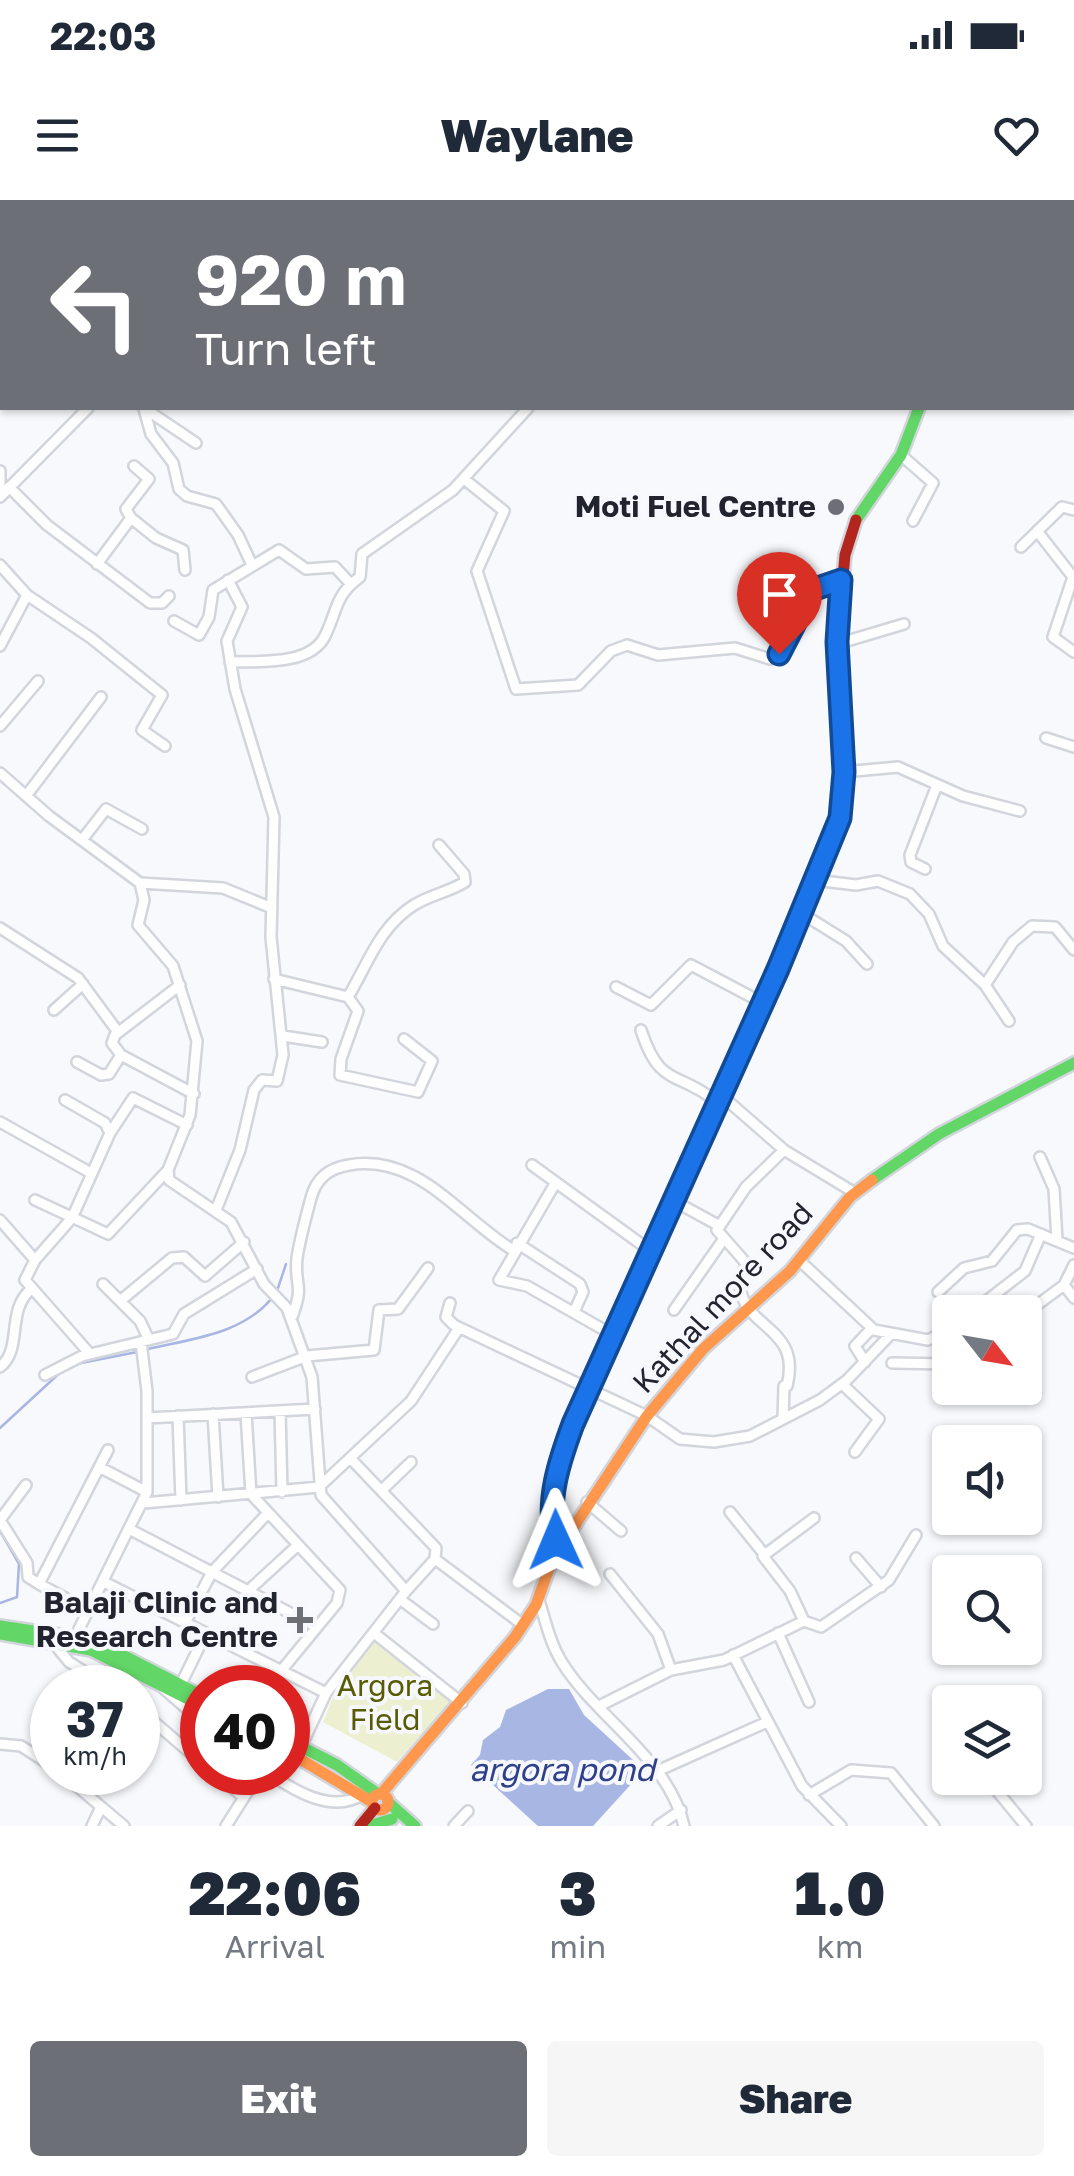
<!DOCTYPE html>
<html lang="en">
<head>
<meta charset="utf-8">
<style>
  :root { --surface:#fff; --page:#f6f6f7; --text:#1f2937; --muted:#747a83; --accent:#6c6f76 }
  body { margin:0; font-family:"Golos Text",sans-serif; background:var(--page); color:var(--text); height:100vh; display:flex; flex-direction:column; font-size:38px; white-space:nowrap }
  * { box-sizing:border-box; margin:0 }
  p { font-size:32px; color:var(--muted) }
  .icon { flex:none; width:55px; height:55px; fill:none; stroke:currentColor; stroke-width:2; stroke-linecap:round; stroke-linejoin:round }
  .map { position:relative; height:1626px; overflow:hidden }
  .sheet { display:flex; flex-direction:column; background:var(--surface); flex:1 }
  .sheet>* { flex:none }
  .hud { position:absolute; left:0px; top:0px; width:1075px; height:210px; box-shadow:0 2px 8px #0004; background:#6c6f76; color:#fff; overflow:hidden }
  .needle { width:65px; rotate:121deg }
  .controls { position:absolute; left:932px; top:1095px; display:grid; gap:20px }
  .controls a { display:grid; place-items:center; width:110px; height:110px; border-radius:10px; background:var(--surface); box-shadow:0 2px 8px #0004; font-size:50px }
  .speed { position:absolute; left:30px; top:1465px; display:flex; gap:20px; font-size:50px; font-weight:700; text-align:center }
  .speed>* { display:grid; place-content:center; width:130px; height:130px; border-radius:50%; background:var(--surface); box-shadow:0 2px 8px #0004; line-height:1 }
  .speed small { font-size:25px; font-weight:400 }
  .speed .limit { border:15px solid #d22; background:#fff; color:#111 }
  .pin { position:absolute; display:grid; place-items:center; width:85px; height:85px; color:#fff; margin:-102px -42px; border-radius:50% 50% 50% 0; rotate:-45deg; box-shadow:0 0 10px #0007 }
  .pin .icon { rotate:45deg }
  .me { position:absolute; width:110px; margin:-55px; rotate:359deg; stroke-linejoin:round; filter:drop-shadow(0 0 8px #0008) }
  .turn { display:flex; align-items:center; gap:35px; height:210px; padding:0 30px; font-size:45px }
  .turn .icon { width:130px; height:130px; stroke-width:2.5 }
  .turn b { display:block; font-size:70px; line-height:85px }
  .eta { display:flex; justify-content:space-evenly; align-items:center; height:170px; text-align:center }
  .eta b { font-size:60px; font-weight:800; line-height:70px }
  .action { display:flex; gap:20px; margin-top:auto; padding:20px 30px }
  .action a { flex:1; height:115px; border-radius:10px; background:var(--accent); color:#fff; font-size:40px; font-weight:800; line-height:115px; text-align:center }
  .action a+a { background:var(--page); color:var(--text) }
  .status { display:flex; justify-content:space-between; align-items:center; height:70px; padding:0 50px; background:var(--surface); direction:ltr }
  .status svg { height:28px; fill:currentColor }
  header { display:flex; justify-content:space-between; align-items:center; height:130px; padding:0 30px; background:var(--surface); font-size:45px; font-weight:800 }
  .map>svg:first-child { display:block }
  .green { fill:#ecf0d1 }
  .water { fill:#a8b6e4 }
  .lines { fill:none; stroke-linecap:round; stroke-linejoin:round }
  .stream { stroke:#a8b6e4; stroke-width:2.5 }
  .street-casing { stroke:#d2d5db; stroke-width:14 }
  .fast-casing { stroke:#d2d5db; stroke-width:16 }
  .slow-casing { stroke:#d2d5db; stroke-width:16 }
  .jam-casing { stroke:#d2d5db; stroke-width:16 }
  .street { stroke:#fefeff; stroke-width:9 }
  .fast { stroke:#63d668; stroke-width:11 }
  .slow { stroke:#ff974d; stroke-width:11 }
  .jam { stroke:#b3261e; stroke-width:11 }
  .route-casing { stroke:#114b97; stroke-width:25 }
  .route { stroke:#1a73e8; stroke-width:18 }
  .poi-dot { fill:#6c6f76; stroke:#f6f8fe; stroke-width:4 }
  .labels { text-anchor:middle; stroke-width:8; stroke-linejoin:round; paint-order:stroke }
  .poi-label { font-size:30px; font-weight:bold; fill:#21242e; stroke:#f6f8fe; text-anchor:end }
  .street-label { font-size:30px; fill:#21242e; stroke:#f6f8fe }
  .park-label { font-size:30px; fill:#585b00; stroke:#f6f8fe }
  .water-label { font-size:32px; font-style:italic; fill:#2f408b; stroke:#f6f8fe }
</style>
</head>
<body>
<div class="status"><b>22:03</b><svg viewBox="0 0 49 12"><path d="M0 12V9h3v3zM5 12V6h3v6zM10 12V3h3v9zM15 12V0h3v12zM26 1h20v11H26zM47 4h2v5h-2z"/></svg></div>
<header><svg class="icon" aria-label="menu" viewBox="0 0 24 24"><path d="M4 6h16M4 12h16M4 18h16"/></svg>Waylane<svg class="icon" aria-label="heart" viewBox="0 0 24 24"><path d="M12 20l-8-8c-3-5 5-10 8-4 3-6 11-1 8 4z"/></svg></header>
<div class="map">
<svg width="1074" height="1626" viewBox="0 0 1074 1626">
  <rect width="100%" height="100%" fill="#f8f9fc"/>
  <path class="green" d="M379,1436L454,1499L397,1562L323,1522L335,1492Z"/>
  <path class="water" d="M548,1489H569L584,1515L644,1570L593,1626H538L471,1565L480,1555L483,1540L500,1527L506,1510Z"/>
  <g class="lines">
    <path class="stream" d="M277,1091L286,1064
      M144,1150C189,1139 242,1135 272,1098
      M76,1164L137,1152
      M0,1228L64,1169
      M0,1331L19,1364L17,1397L0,1403"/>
    <defs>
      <path id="street" d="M25,0L27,2
        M105,0L107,2
        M197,0L199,2
        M977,0L980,2
        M359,2L365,0
        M580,2V0
        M775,2L777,0
        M865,2L868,0
        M0,33L2,35
        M0,197L2,179
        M144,208L196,243
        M144,209L151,234L173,263L179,289L187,296L216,304L238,335L252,365
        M901,255L933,283L913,321
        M0,271V295
        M464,279L504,311L477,371L516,489L578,485L611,451L627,445L658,455L735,448L770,459L781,451L812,391L841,379
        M9,287L47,325L150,403H162L169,396
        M0,297L88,208
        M131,318L156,338L183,350L185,370
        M1037,331L1073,377L1053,437L1074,452
        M1021,347L1062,307L1074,310
        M97,364L131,318L126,309L149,279L134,266
        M0,365L27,395L91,438L162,495L142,530L165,546
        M174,421L199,435L209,417L213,390L279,350L306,369L335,367L349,382
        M837,444L904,424
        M0,446L27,395
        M230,462C259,461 310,466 325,436C338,409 335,395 360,377L362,354L453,290L528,208
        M0,526L38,481
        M1046,538L1074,547
        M844,572L898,567L963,596L1020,611
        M0,573L49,616L140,683L144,700L138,725L173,766L197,841L190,915L168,970L169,980L231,1022L264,1084L287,1108L312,1177L321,1295L406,1391L326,1493L301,1547
        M26,596L101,497
        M82,640L106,609L142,629
        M925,669L911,662L910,655L937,585
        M814,680L856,685L878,681L910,694L929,714L943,746L985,785L1009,821
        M140,683L223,688L272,708
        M801,713L846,741L867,764
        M0,728L78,778L118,832
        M274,779L348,797C368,764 379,727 414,705C430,695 449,692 465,682L464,674L439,645
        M985,785L1013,742L1032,726L1055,727L1074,750
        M616,787L651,805L691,765L763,803
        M348,797L358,811L341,859L340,875L418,892L432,861L404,839
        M54,810L83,784
        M641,830C660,889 678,870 717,902
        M283,836L322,842
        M121,855L194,894
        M77,862L101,875L109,874L121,855L112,843L115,835L180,785
        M721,895L784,950L855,993
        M65,900L105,923L110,933L72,1018L35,1060L25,1080L90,1154
        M0,922L91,973
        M110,933L133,898L187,925
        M784,950L746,987L717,1030L746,1063C745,1070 739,1078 740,1086C744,1130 802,1126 787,1186
        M1040,957L1054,989L1057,1040
        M532,965L652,1052
        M556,982L499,1080L527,1086L613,1135
        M35,1000L108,1034L168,970
        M674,1001L718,1025
        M216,1010L240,950L254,890L262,880L277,881L283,855L271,737L274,617L235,489L227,441L242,407L228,380
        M0,1020L35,1060
        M517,1043L580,1084L583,1092L574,1112
        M799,1060L874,1130L928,1140L950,1129
        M1074,1065L1064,1085L1074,1098
        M103,1084L140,1121L149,1140
        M938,1092L964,1068L992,1061L1017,1030L1028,1029L1074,1048
        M120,1101L172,1058L184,1057L205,1076L244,1042
        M450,1103L446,1117L454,1125L647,1216L680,1239L714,1242L750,1236L820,1200L847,1180L891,1134
        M674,1110L723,1040
        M972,1112L1025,1071L1041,1034
        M1025,1114L1064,1085
        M292,1117C305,1083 294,1087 297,1058C300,1038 306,1017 311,998C316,978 329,968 349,965C418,953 460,1018 513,1050
        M865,1162L855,1146L872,1128
        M892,1163L950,1164
        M0,1167C23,1149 6,1112 30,1090
        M45,1175L82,1156L173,1134L184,1114L257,1069
        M252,1177L307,1156L374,1150L379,1110L398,1109L428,1068
        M842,1184L879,1219L855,1252
        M280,1211L282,1292
        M246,1213L251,1294L340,1390L337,1403L281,1471
        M213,1214L218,1297
        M178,1216L181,1300
        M147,1218L315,1209
        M783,1219L784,1186
        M350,1258L436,1348L435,1359L406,1391
        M99,1267L147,1292
        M26,1285L0,1320L27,1363L28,1377L39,1384
        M382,1290L411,1262
        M587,1302L621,1331
        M144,1303L319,1287L411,1201L459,1128
        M730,1312L764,1354
        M131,1330L317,1427
        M856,1358L881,1387
        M435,1359L523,1425
        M610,1374L658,1434L671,1470
        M104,1382L326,1493
        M248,1391L298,1345
        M538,1397C545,1419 550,1444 563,1464C598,1519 669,1559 684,1626
        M401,1400L433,1424
        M89,1411L39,1384L108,1250
        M804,1421L790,1391L763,1356L814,1318
        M185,1423L212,1372L268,1313
        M374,1433L462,1503
        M778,1433L809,1502
        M76,1435L147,1292V1191L141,1142
        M52,1441L69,1462L111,1488
        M733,1455L802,1586L841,1626
        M181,1484L206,1433
        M163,1488L202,1522
        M599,1506L671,1470L724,1460L804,1421L821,1427L889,1380L916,1335
        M138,1508L202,1563
        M0,1544L21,1546L52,1566
        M60,1572L124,1626
        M214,1572L242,1596
        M267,1572C293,1590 331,1614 362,1595
        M655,1572L767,1522
        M997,1591L1026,1626
        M809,1595L851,1570L891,1573L934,1626
        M92,1626L101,1607
        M226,1626L260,1572
        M454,1626L468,1611
        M658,1626L681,1610"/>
      <path id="fast" d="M856,320L901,255L919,208
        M872,980L939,934L1074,863
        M0,1426L93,1440L202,1496
        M0,1434L91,1450L202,1506
        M288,1540L337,1565L378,1594
        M388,1602L415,1626
        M369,1626L392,1619"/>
      <path id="slow" d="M560,1346L552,1301L568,1238L750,829
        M288,1552L372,1602
        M381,1594L515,1437L536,1405L552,1360L647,1216L703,1149L790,1071L850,997L872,980
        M372 1602a8 8 0 1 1 16 0a8 8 0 1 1-16 0Z"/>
      <path id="jam" d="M989,2L990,0
        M750,829L840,618L844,572L837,442L845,355L856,320
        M360,1626L375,1608"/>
    </defs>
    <use href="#street" class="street-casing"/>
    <use href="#fast" class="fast-casing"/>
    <use href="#slow" class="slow-casing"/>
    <use href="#jam" class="jam-casing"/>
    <use href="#street" class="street"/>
    <use href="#fast" class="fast"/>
    <use href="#slow" class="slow"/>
    <use href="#jam" class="jam"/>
  </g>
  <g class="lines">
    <defs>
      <path id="route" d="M556,1340C545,1302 560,1259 573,1224L778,769L840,618L844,572L837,442L841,380L812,390L779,454"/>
    </defs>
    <use href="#route" class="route-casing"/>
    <use href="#route" class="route"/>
  </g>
  <g class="poi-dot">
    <circle cx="836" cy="307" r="10"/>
    <path d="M295 1405h10v10h10v10h-10v10h-10v-10h-10v-10h10z"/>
  </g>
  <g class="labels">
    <g class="poi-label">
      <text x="816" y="317">Moti Fuel Centre</text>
      <text x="278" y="1413">Balaji Clinic and<tspan x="278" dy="34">Research Centre</tspan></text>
    </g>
    <g class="street-label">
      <text transform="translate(723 1098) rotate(-47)" y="10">Kathal more road</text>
    </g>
    <g class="park-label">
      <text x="385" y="1496">Argora<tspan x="385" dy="34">Field</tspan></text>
    </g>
    <g class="water-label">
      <text x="562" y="1581">argora pond</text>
    </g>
  </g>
</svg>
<div class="controls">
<a><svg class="needle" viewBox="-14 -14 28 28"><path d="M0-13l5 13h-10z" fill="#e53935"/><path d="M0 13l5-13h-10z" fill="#747a83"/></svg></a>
<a><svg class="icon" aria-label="sound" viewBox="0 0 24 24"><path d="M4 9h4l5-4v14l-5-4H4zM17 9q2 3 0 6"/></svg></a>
<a><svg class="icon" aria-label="search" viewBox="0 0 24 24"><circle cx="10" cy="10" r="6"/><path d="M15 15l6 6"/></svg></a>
<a><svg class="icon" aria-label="layers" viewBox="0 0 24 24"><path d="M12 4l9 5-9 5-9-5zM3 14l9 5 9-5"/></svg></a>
</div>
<div class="speed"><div>37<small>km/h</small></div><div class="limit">40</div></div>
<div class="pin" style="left:779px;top:454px;background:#d93025"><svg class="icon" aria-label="arrive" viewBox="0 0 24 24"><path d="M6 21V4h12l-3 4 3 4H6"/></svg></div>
<svg class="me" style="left:556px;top:1340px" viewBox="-20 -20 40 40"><path d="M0-17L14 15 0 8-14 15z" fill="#1a73e8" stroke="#fff" stroke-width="4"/></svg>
<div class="hud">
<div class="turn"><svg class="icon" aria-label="left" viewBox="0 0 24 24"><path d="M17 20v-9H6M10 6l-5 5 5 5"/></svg><div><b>920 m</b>Turn left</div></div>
</div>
</div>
<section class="sheet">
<div class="eta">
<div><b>22:06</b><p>Arrival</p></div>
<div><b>3</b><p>min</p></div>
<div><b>1.0</b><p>km</p></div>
</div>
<div class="action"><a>Exit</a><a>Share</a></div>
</section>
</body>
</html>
